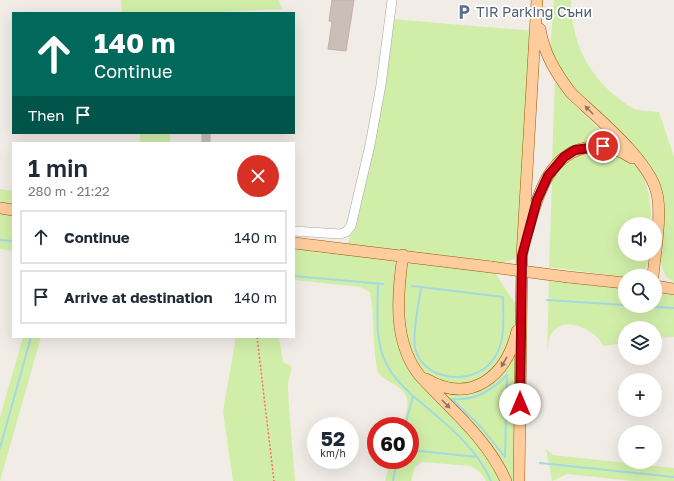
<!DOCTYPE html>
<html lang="en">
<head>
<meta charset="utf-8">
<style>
  :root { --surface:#fff; --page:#f2f2f3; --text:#1f2937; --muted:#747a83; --line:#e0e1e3 }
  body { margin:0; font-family:"Golos Text",sans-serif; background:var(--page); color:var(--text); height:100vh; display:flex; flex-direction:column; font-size:15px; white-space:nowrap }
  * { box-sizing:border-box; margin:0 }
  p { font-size:13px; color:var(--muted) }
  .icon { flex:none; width:22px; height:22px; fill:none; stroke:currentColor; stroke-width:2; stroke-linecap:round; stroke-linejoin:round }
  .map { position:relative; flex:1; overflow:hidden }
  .drawer { position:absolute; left:12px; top:142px; width:283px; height:196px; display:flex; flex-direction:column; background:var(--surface); border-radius:0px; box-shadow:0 4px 16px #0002 }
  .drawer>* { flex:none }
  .guide { position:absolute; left:12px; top:12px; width:283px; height:122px; border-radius:0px; box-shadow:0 4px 16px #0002; background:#00695c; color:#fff; overflow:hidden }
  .controls { position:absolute; left:618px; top:217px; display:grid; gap:8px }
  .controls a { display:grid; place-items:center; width:44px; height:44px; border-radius:50%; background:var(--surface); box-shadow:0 4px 16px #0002; font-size:20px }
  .speed { position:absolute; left:307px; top:417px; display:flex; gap:8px; font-size:20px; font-weight:700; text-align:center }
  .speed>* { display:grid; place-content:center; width:52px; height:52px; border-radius:50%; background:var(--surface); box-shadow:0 4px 16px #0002; line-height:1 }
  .speed small { font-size:10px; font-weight:400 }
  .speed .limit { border:6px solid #d22; background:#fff; color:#111 }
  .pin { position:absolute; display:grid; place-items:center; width:34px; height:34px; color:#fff; margin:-17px; border:2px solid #fff; border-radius:50%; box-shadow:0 1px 4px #0007 }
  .me { position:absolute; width:44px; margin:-22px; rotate:0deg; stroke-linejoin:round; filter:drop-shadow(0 0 3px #0008) }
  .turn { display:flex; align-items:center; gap:14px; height:84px; padding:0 16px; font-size:18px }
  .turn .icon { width:52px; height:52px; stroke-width:2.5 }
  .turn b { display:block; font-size:28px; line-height:34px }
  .then { display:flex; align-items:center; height:38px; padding:0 16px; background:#0003; gap:8px; font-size:15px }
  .round { display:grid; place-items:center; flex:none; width:42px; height:42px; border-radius:21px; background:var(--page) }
  .overview { display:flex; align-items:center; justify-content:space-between; height:68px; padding:0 16px }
  h1 { font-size:24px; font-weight:600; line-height:30px }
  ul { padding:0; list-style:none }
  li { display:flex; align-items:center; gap:12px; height:54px; margin:0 8px 6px; padding:0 8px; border:2px solid var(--line); border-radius:0px }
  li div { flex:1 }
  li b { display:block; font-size:15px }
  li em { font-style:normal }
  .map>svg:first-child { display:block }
  .grass { fill:#d1eea9 }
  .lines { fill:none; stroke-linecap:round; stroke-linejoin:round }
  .stream { stroke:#a4d9e1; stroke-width:2 }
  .building { fill:#c9beb8; stroke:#c4b1a7 }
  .minor-casing { stroke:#a7a7a7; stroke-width:10 }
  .major-casing { stroke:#9c5a00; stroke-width:12 }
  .path { stroke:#ff6b69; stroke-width:1.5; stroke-dasharray:2 2; stroke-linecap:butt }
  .minor { stroke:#fff; stroke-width:9 }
  .major { stroke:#ffcc9d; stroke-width:11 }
  .major-bridge-casing { stroke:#9c5a00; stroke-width:12; stroke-linecap:butt }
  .major-bridge { stroke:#ffcc9d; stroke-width:11 }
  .oneway { fill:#90765e }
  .route-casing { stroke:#87000c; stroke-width:10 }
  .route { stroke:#d00012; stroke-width:7 }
  .labels { text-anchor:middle; stroke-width:3.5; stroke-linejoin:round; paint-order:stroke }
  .service-label { font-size:14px; fill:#4e5e75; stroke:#fff; text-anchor:start }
</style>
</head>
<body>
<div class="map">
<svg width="674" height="481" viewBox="0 0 674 481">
  <rect width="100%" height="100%" fill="#f1ece6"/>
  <path class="grass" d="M121,0H279L282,9L197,13H122Z
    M554,0H571C572,39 583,66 612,93C619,99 626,105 635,109C642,111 651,111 659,112L674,157V282L666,277L660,262L663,199L660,185L653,169L643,157L575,94L550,49Z
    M391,19L535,31L522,256L491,267L521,312L519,481H486L480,472L471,466L422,462L415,467L411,481H385L391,460H410V426H402C404,418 409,407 407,399C403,383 380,382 377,369C372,344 375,317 370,292L360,287L294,280V243L347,249L370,145Z
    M555,81L567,98L614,143L591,142L552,162Z
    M140,133H170V143H140Z
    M599,150C607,153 618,154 625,158C649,171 651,200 651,224H625V254H650L647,266L642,272L637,276L625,277L549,267L552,180L562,165L571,158L583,152Z
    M0,189L13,191V251L0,249Z
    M549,281L625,289V306H655V293L674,295V337L655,338V328H625V343L604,346C601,344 600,339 597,337C584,326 562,316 551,335C548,340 548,347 547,353Z
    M23,337H41L0,481V417Z
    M236,337H279L283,362L291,366C292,373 288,378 288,387C289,418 293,450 295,481H233L223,411Z
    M546,449L553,455L674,468V481H632L567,474L552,481Z"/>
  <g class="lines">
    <path class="stream" d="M0,240L13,241
      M294,276L383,284
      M378,284C378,309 374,339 386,363C394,380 410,394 425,406C451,428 477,449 491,481
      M412,286L421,287L503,297C503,316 506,340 495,357C478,386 424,384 415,348C412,332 419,304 421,287
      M547,300L625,305
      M640,306L674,308
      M507,375L505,457L481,427L452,399C475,401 491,391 507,375Z
      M405,426L413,396
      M0,448L31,337
      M410,450L477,457
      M540,463L674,477
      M393,481L397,460"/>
  </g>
  <path class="building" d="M332,0H354L346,51L328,49L332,22L329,21Z
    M202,133H210V143H202Z"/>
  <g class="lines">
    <defs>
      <path id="minor" d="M294,231L340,234L346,232L351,226L370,145L381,85L392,0"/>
      <path id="major" d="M540,29C544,54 556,73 571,93C596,117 651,161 657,194C662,216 655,253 653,276
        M0,208L13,210
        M528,230C537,196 550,150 592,147C607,146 620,150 632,158
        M294,243L491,267
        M403,255C397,296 393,343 420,376C451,410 487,438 506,481
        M568,277L625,283
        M655,286L674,289
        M426,379C471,405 506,377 517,331
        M519,481L522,256L537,0"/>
    </defs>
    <use href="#minor" class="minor-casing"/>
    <use href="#major" class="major-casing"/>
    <path class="path" d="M257,337L274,481"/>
    <use href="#minor" class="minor"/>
    <use href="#major" class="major"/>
    <defs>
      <path id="major-bridge" d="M491,267L568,277"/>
    </defs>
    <use href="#major-bridge" class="major-bridge-casing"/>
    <use href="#major-bridge" class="major-bridge"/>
  </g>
  <defs><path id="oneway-solid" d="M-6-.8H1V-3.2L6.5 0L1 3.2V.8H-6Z"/></defs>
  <g class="oneway">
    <use href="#oneway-solid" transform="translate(589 110) rotate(-135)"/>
    <use href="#oneway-solid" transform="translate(504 362) rotate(120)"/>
    <use href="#oneway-solid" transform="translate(446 404) rotate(46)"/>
  </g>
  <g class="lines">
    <defs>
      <path id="route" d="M520,404L522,256L537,200L548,176L564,157L575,150L603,146"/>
    </defs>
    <use href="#route" class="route-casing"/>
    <use href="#route" class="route"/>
  </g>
  <defs>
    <symbol id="parking-bare" viewBox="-9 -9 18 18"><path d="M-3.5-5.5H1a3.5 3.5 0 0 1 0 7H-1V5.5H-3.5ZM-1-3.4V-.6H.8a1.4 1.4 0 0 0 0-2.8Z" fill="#5c6f8a" stroke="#fff" stroke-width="2.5" paint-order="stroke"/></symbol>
  </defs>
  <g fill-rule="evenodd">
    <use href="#parking-bare" x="453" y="1" width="22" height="22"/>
  </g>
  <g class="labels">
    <g class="service-label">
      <text x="476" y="17">TIR Parking Съни</text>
    </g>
  </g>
</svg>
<div class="controls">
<a><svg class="icon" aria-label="sound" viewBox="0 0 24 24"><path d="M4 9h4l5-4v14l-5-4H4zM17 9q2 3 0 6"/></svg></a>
<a><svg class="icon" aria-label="search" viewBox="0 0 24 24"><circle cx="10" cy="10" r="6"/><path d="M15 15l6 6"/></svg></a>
<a><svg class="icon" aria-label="layers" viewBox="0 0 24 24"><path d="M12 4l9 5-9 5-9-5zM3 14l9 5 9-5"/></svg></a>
<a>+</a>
<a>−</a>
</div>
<div class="speed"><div>52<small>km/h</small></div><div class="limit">60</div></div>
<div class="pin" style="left:603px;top:146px;background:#d93025"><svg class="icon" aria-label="arrive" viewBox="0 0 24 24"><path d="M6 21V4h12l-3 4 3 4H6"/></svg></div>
<svg class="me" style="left:520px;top:404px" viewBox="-20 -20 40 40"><circle r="19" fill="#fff"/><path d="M0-13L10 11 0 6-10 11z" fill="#d00012"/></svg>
<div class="guide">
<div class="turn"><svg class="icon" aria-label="ahead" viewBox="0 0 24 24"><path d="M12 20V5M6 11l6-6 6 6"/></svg><div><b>140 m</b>Continue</div></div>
<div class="then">Then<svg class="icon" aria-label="arrive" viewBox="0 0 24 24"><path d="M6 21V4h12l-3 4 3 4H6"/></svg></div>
</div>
<section class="drawer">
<div class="overview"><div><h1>1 min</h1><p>280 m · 21:22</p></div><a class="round" style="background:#d93025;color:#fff"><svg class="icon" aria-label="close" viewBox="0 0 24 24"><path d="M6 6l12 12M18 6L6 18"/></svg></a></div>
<ul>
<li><svg class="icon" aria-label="ahead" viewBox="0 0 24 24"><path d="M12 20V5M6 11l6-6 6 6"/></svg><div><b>Continue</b></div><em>140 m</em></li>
<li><svg class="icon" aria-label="arrive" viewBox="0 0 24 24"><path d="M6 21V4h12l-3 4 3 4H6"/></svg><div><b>Arrive at destination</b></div><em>140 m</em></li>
</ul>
</section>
</div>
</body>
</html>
